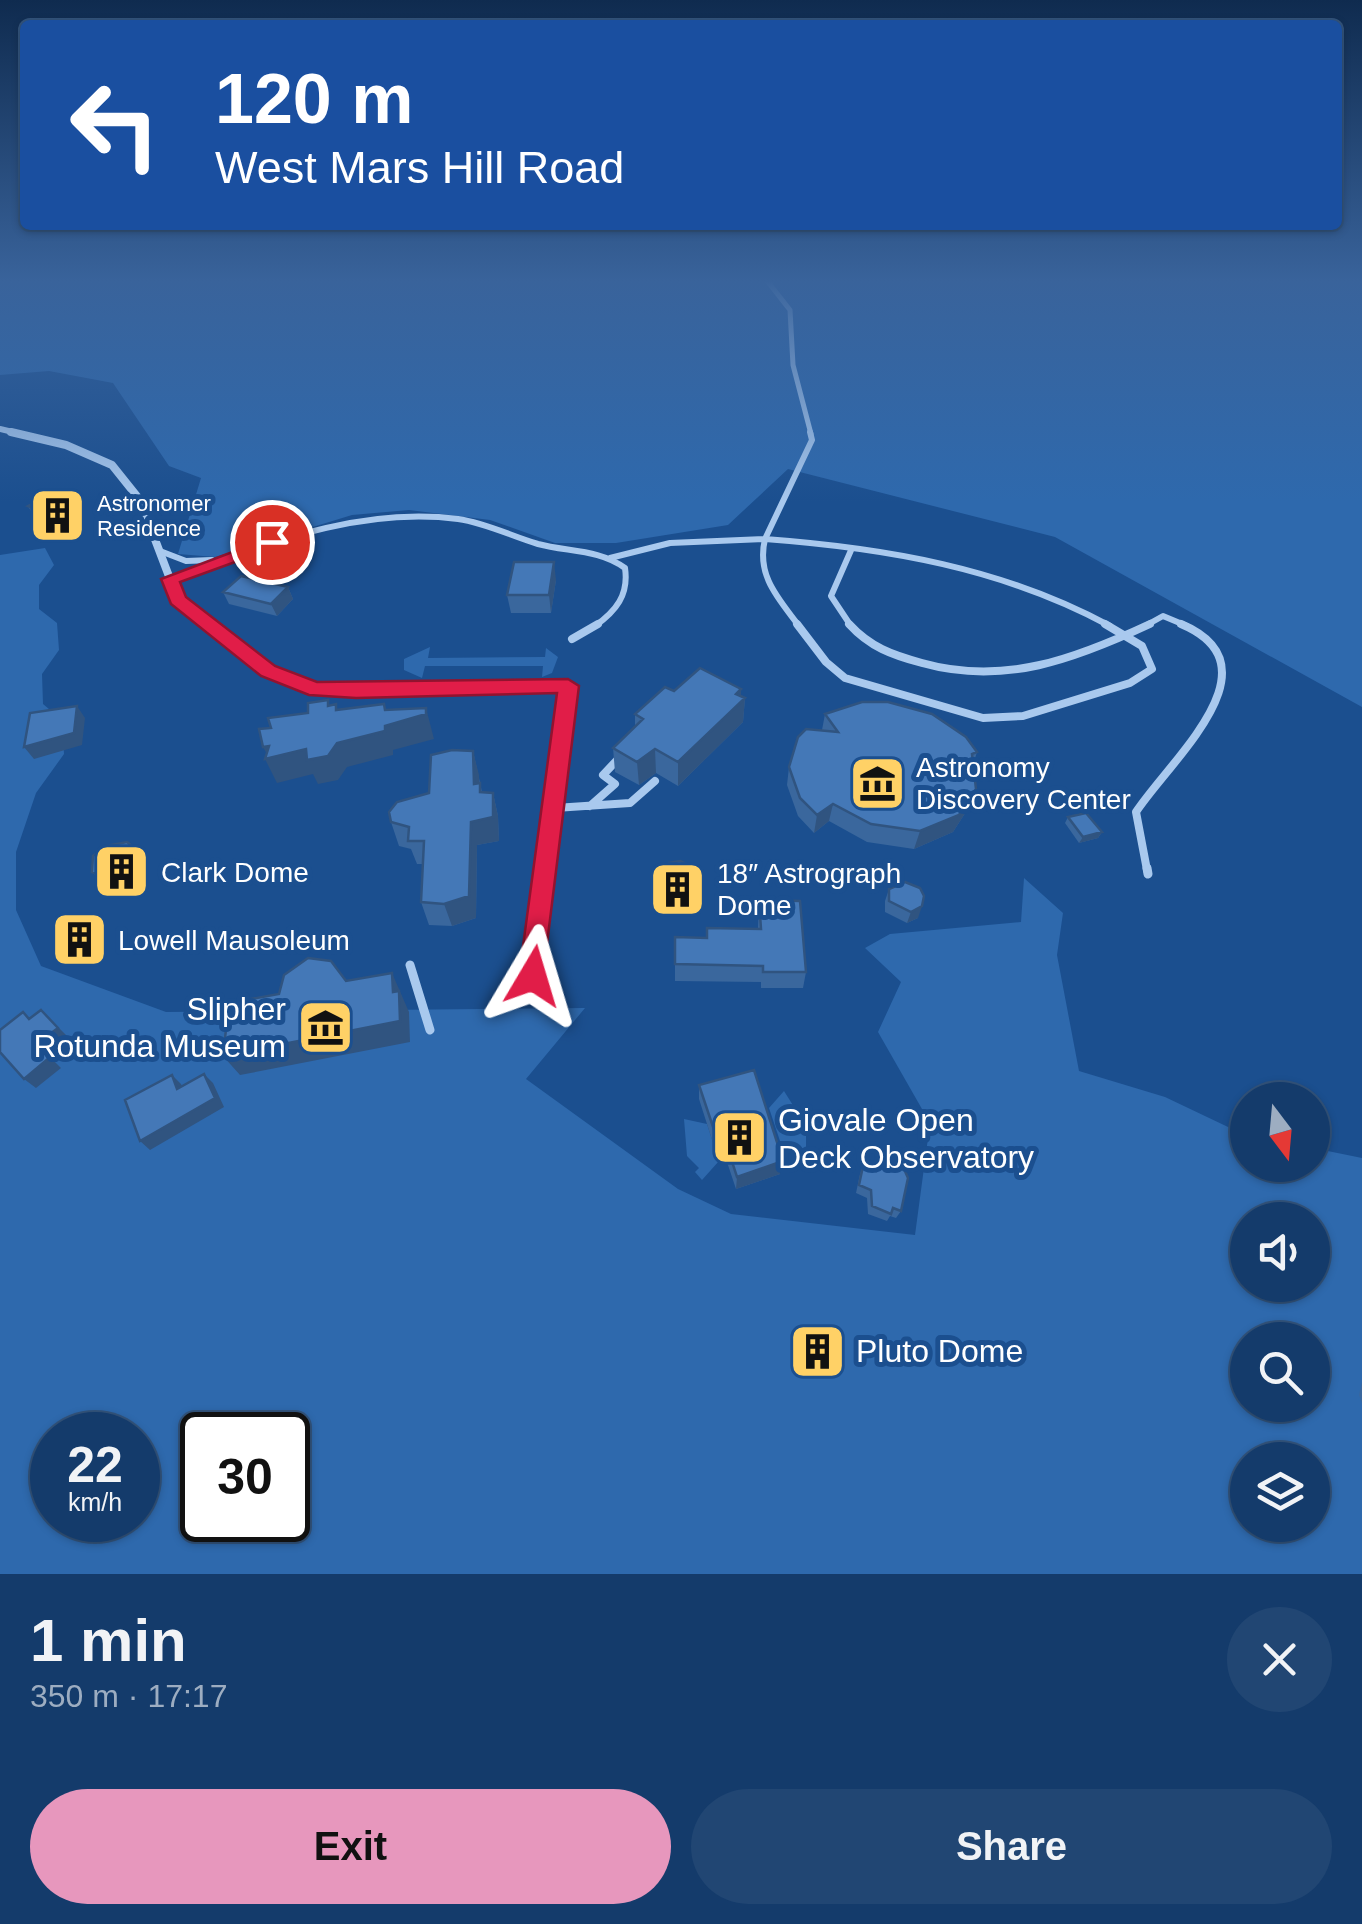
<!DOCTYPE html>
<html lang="en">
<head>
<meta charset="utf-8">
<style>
  :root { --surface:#143b6b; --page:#214673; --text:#f1f3f6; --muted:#9dadc1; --line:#33557e; --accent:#e797bd }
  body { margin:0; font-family:Arial,sans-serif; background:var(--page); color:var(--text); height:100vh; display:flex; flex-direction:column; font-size:38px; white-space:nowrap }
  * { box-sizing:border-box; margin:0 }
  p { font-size:32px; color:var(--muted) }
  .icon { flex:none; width:55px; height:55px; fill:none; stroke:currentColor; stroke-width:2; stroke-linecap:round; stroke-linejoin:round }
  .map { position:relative; height:1574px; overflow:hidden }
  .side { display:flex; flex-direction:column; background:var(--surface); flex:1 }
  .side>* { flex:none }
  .hud { position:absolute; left:20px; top:20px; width:1322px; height:210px; border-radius:10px; box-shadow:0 2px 8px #0004,0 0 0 2px var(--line); background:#1a4fa0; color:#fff; overflow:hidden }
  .needle { width:65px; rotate:164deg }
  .tools { position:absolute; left:1230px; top:1082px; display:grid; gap:20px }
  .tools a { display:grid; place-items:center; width:100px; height:100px; border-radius:50%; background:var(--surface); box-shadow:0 2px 8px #0004,0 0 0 2px var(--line); font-size:50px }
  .speed { position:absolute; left:30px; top:1412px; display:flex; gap:20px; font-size:50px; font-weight:700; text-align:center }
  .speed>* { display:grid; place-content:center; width:130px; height:130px; border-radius:50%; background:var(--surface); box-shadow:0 2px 8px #0004,0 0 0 2px var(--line); line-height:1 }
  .speed small { font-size:25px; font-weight:400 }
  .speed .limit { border:5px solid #111; border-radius:15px; background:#fff; color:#111 }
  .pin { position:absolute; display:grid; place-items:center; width:85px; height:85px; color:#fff; margin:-42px; border:5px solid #fff; border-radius:50%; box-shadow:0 2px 10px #0007 }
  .me { position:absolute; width:110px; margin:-55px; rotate:7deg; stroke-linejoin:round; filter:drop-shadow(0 0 8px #0008) }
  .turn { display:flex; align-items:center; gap:35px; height:210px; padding:0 30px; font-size:45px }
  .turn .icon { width:130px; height:130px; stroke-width:2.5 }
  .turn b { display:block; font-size:70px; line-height:85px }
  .round { display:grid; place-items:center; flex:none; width:105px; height:105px; border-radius:52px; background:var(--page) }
  .headline { display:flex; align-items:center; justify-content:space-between; height:170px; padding:0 30px }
  h1 { font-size:60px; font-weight:700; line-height:75px }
  .primary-button { display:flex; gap:20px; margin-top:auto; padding:20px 30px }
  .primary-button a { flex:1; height:115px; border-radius:60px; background:var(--accent); color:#111; font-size:40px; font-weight:700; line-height:115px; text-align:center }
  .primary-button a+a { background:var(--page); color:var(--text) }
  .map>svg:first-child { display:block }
  .green { fill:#2e69ad; fill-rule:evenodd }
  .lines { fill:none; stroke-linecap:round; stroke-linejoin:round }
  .lane-far3 { stroke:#a9c9ee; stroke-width:5 }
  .lane-far2 { stroke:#a9c9ee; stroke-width:6 }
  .lane-far1 { stroke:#a9c9ee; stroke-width:8 }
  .lane { stroke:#a9c9ee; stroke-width:9 }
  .street-far3 { stroke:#a9c9ee; stroke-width:6 }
  .street-far2 { stroke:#a9c9ee; stroke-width:8 }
  .street-far1 { stroke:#a9c9ee; stroke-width:10 }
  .street { stroke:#a9c9ee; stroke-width:12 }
  .wall { fill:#3a679d }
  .shaded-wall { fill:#305480 }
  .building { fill:#4478b7; stroke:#305480; stroke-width:2.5 }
  .route { fill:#e11d48; stroke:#92132f; stroke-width:2.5 }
  .labels { text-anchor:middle; stroke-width:10; stroke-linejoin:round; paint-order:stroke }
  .far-poi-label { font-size:22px; fill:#fff; stroke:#1b4f8f; text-anchor:start }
  .poi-label { font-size:28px; fill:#fff; stroke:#1b4f8f; text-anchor:start }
  .near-poi-label { font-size:32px; fill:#fff; stroke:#1b4f8f; text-anchor:start }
</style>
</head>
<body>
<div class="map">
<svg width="1362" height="1574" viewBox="0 0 1362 1574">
  <rect width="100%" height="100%" fill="#1b4f8f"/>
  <path class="green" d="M0,282H1362V707L1055,537L788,469L728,525L616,543H555L490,520L409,510L352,515L215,557L178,554L201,478L169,466L113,383L49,371L0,375Z
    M45,548L54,565L39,585V609L57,623L59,650L42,674L43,704L62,720L64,754L36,793L16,852V910L41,966L166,1012L585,1008L526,1079L678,1189L731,1214L915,1235L930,1123L878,1032L901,982L865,948L890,934L1021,922L1024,878L1063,913L1057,955L1079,1071L1165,1097L1247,1136L1248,1165H1312L1313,1148L1362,1158V1574H0V555ZM1248,1220H1312V1285H1248ZM1248,1340H1312V1405H1248ZM52,1435H138V1520H52ZM202,1435H288V1520H202ZM1248,1460H1312V1525H1248Z
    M430,647L428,658L545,657L546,648L558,657L552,673L542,677L543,666H425L422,678L404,670V659Z
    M784,1091L806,1126V1149L781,1144L769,1108Z
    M684,1119L707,1124L719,1161L702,1180L695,1172L699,1168L687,1156Z"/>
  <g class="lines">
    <path class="lane-far3" d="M768,282L790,310L793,365L811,434"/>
    <path class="lane-far2" d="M765,539C886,548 1003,568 1110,626
      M765,539C756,576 779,599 799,626
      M765,539L812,440L810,432
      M160,551L186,561L212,560
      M610,558L670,543L765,539
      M170,579C263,546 357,506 458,519C486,523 511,536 538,544C568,552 599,549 625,568C629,595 616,611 595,626
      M851,626L831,596L852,548
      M1145,626L1163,616L1187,626"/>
    <path class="lane-far1" d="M797,624L826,662L845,678L983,718L1023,716L1130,683L1152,669L1142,646L1105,624
      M849,624C870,647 892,655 922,663C1004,686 1075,659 1150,624
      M572,639L598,624
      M590,806L615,784L603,775L619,758
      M555,808L630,803L655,781
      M1147,870L1136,812C1171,759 1281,666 1181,624"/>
    <path class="lane" d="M1147,868L1148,874
      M410,965L430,1030"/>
    <path class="street-far3" d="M0,429L21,434"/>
    <path class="street-far2" d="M11,432L66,445L112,465L140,500L178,600L211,626"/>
    <path class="street-far1" d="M208,624L268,671L316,689L568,686L546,870"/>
    <path class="street" d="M533,976L546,868"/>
  </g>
  <path class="wall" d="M72,505L78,517L60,528L35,518L28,506Z
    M556,580L551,613H511L507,595Z
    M288,587L293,599L277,616L229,604L223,592Z
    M674,691L741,696L745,698L743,722L678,786L656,773L639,785L615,772L613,748L635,726V714Z
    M825,714L977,752L973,765L969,807L953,832L914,849L867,842L829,821L814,833L798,816L787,785L789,767L822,730Z
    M473,751L482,792L493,793L498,816L499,841L477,845L476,918L452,926L429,925L421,902L423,864H417L411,849L399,846L391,822L429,793Z
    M1068,817L1102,832L1098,838L1079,843L1065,823Z
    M147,862L134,881L135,893L120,898L111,887L102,883L92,872Z
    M660,873L695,880V891L685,901L664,896L660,885Z
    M889,889L918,918L907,923L885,912V901Z
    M759,900L806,972L803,988H761V982L675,981V937L707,938L758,929Z
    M699,1085L780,1174L736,1189L721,1144L714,1146L699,1099Z
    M863,1166L901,1211L896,1218L890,1216L887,1221L868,1214L867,1198L856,1193L860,1174Z
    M809,1334L835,1359L826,1370L813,1372L803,1362L801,1348Z
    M1362,1382V1403L1359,1395Z"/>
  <path class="shaded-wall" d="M72,505L78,517L60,528L53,516Z
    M554,562L556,580L551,613L549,595Z
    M288,587L293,599L277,616L271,604Z
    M741,689V702L745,698L743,722L678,786V762Z
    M77,706L85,718L82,745L34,759L24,747Z
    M426,708L434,739L393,750V755L347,767L338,780L318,784L313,774L277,783L265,759L269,758L263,747L385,726Z
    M655,749L656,773L639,785L637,762Z
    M473,751L479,775L480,808L474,784Z
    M976,789L969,807L953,832L914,849L920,831Z
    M493,793L498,816L499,841L477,845L476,918L452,926L444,904L471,822Z
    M833,804L829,821L814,833L817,815Z
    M1102,832L1098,838L1079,843L1083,837Z
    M138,851L147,862L134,881L135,893L120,898L111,887L125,870Z
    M695,880V891L685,901V889Z
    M922,906L918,918L907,923L911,912Z
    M392,973L409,1012L410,1042L240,1075L223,1056L393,992Z
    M41,1010L69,1038L55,1049L61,1056L54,1061L61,1068L36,1088L24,1079L42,1051L43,1039Z
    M204,1074L213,1083L224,1107L150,1150L140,1141Z
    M172,1075L181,1084L187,1098L177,1089Z
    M722,1131L721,1144L714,1146L715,1133Z
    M783,1161L780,1174L736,1189L737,1177Z"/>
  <path class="building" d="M47,496L72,505L53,516L28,506Z
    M514,562H554L549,595H507Z
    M241,576L288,587L271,604L223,592Z
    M700,668L741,689L736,694L745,698L678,762L655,749L637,762L613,748L643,719L635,714L665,687L674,691Z
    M328,700V706L336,704V710L384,704L385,710L426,708V714L385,726V731L337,743L328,756L307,760L306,749L265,759L269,746L263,747L259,729L271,728L268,718L308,713V703Z
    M862,702H888L932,714L966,737L977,752L972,754L976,789L959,815L920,831L871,824L833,804L817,815L800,798L789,767L798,737L806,729L838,732L825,714Z
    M77,706L74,733L24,747L30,713Z
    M452,750L473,751L474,784L480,783V792L493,793V817L471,822L469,896L444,904L421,902L424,841H408L409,827L391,822L389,812L397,802L429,793L431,755Z
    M1086,813L1102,832L1083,837L1068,817Z
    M127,842L138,851L125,870L126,882L111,887L110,878L92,872L93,856L106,846Z
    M680,861L693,867L695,880L685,889L663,884L660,873L669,863Z
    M905,882L920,888L924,896L922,906L911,912L889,901V889Z
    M759,900L800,901L806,972H763V966L675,964V937L707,938V928L761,929Z
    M308,958L331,961L346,981L392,973L393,992L399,991L400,1021L223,1056L229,1003L279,994L284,975Z
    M41,1010L58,1028L43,1039L50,1045L42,1051L49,1058L24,1079L0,1052V1030L23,1012L29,1019Z
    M754,1070L783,1161L737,1177L722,1131L715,1133L699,1085Z
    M204,1074L215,1098L140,1141L125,1100L172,1075L177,1089Z
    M884,1161L904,1169L908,1178L901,1211L893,1208L891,1214L872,1206L871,1190L859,1185L863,1166L876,1171Z
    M824,1333L834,1342L835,1359L828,1368L815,1369L805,1360L802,1345L809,1334Z"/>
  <linearGradient id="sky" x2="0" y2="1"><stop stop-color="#0f2b4f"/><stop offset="0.56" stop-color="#39639b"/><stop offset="1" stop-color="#39639b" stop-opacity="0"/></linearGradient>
  <rect width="1362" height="502" fill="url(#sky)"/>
  <path class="route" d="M272,537L281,542L279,546L180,582L186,597L275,666L317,682L568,679L579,686L542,984H523L519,976L557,693L356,698L309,695L261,676L171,604L161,579Z"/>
  <defs>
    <symbol id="building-square" viewBox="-11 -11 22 22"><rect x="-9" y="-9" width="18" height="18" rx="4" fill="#ffd166" stroke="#1b4f8f"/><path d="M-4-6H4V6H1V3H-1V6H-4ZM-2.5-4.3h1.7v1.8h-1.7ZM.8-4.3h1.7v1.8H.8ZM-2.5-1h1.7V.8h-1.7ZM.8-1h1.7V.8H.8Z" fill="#111"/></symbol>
    <symbol id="museum-square" viewBox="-11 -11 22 22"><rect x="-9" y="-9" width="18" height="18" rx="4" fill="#ffd166" stroke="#1b4f8f"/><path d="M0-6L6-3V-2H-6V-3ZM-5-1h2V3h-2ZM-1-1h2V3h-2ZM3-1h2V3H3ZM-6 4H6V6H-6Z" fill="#111"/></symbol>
  </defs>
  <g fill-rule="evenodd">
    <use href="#building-square" x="26" y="484" width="63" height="63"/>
    <use href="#museum-square" x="846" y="752" width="63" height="63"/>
    <use href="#building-square" x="90" y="840" width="63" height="63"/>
    <use href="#building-square" x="646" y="858" width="63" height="63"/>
    <use href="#building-square" x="48" y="908" width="63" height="63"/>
    <use href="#museum-square" x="294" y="996" width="63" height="63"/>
    <use href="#building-square" x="708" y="1106" width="63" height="63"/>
    <use href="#building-square" x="786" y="1320" width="63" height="63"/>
  </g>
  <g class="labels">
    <g class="far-poi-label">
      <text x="97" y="511">Astronomer<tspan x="97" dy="25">Residence</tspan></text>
    </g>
    <g class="poi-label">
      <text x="916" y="777">Astronomy<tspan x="916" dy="32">Discovery Center</tspan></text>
      <text x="161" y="882">Clark Dome</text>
      <text x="717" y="883">18″ Astrograph<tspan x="717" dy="32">Dome</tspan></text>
      <text x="118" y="950">Lowell Mausoleum</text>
    </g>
    <g class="near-poi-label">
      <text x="286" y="1020" text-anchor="end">Slipher<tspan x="286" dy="37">Rotunda Museum</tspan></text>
      <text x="778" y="1131">Giovale Open<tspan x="778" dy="37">Deck Observatory</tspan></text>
      <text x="856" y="1362">Pluto Dome</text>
    </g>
  </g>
</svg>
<div class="tools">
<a><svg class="needle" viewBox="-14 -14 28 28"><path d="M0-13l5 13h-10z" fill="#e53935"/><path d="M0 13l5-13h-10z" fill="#9dadc1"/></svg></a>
<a><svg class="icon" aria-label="sound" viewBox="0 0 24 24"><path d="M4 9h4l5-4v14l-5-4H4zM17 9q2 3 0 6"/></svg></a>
<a><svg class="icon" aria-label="search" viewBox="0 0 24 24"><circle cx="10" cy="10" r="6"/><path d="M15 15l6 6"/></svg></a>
<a><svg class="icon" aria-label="layers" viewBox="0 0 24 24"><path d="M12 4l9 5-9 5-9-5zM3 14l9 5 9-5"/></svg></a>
</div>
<div class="speed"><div>22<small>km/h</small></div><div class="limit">30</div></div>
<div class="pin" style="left:272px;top:542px;background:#d93025"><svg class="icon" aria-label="arrive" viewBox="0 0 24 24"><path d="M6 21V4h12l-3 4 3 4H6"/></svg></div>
<svg class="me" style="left:533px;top:976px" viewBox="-20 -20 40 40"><path d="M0-17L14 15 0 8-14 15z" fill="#e11d48" stroke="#fff" stroke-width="4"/></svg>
<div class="hud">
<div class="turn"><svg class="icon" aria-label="left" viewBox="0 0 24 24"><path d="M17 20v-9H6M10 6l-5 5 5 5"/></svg><div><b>120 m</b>West Mars Hill Road</div></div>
</div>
</div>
<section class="side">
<div class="headline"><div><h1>1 min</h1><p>350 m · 17:17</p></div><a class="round"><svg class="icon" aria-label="close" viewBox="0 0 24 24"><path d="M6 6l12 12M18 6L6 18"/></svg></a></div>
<div class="primary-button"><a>Exit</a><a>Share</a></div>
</section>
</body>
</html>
